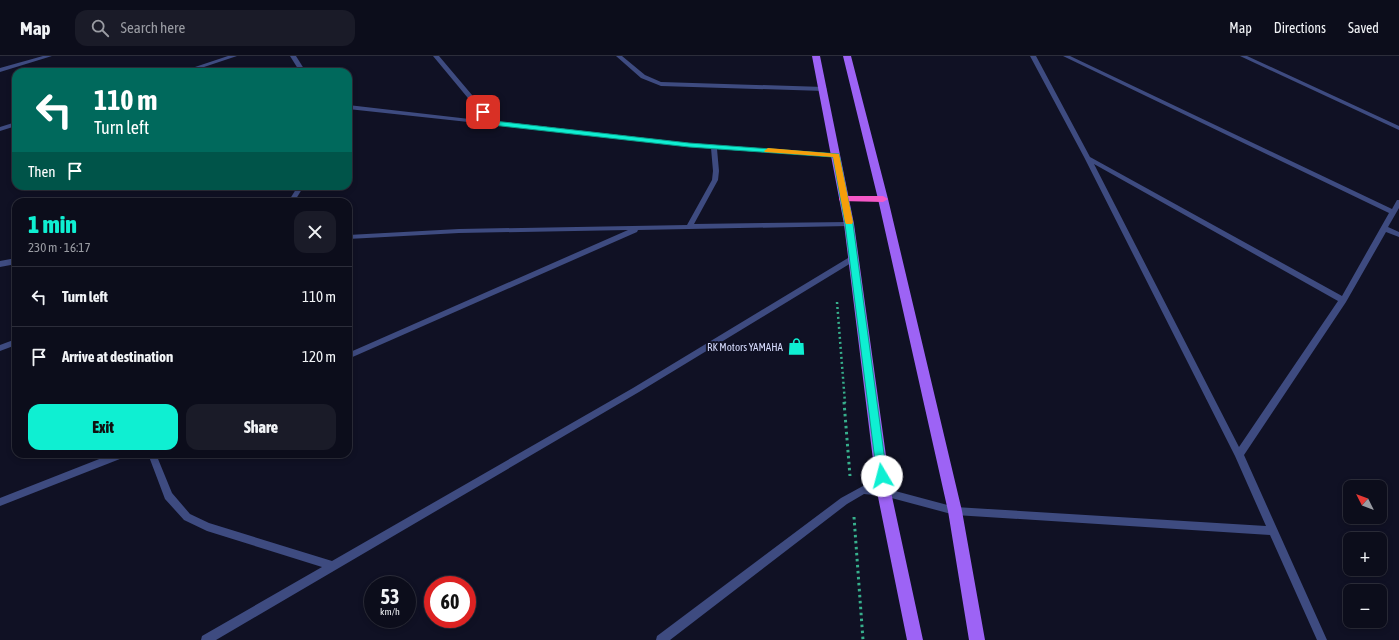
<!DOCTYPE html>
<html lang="en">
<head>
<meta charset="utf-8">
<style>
  :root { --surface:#0c0d1b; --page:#1a1b28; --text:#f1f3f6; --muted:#9a9ca3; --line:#2c2d3a; --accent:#0fefd2 }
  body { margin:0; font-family:"Asap Condensed",sans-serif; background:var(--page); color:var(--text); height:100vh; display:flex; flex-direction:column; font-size:15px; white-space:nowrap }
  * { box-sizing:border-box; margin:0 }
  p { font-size:13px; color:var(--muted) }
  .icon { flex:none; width:22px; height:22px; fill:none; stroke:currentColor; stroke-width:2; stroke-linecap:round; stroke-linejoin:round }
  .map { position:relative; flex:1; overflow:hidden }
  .details { position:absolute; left:12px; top:142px; width:340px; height:260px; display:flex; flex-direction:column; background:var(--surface); border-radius:12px; box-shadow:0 2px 6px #0003,0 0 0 1px var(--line) }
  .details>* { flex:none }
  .banner { position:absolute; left:12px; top:12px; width:340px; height:122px; border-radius:12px; box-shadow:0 2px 6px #0003,0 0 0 1px var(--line); background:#00695c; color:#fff; overflow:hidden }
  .needle { width:26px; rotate:312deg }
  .tools { position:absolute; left:1343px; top:424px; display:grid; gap:8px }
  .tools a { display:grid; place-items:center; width:44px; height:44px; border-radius:8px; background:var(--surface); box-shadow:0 2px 6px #0003,0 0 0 1px var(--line); font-size:20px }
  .speed { position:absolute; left:364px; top:520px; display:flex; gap:8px; font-size:20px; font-weight:700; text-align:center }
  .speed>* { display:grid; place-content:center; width:52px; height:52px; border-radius:50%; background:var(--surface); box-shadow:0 2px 6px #0003,0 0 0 1px var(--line); line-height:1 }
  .speed small { font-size:10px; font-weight:400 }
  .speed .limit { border:6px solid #d22; background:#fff; color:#111 }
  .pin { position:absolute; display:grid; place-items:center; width:34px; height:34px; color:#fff; margin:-17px; border-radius:8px; box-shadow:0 2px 6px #0006 }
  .me { position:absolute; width:44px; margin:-22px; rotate:352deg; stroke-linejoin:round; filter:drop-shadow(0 0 3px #0008) }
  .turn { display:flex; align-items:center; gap:14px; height:84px; padding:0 16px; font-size:18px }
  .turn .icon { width:52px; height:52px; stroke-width:2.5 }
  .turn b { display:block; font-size:28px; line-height:34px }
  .then { display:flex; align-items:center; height:38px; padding:0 16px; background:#0003; gap:8px; font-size:15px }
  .round { display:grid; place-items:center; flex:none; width:42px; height:42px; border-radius:12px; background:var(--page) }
  .summary { display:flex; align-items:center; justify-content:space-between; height:68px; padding:0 16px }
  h1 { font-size:24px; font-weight:800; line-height:30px; color:var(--accent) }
  .primary-button { display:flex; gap:8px; margin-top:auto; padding:8px 16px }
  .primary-button a { flex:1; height:46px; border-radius:12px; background:var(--accent); color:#111; font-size:16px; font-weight:800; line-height:46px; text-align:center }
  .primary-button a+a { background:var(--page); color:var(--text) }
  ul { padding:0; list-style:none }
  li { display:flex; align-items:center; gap:12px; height:60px; padding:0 16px; border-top:1px solid var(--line) }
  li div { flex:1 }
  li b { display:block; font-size:15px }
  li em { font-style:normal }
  header { display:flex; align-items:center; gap:24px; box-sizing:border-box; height:56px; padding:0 20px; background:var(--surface); border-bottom:1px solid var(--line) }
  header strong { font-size:19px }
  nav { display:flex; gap:22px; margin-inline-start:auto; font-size:14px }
  .search { width:280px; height:36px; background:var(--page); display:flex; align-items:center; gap:10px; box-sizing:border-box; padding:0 14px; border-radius:12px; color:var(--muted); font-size:15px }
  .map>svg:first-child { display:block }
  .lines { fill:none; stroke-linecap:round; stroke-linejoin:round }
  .path-far1 { stroke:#37af8c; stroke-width:2.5; stroke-dasharray:2 3; stroke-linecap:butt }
  .path { stroke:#37af8c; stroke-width:3; stroke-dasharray:2.5 3.5; stroke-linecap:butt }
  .street { fill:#3e4b80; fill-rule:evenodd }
  .primary { fill:#9d63f5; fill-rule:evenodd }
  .highway { fill:#f558c7; fill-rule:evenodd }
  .route { fill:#0fefd2; stroke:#0a9b88 }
  .slow { fill:#f59e0b }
  .labels { text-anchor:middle; stroke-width:4; stroke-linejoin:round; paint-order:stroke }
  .poi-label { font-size:11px; fill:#d5dafc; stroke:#101124; text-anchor:end }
</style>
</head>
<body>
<header>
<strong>Map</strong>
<div class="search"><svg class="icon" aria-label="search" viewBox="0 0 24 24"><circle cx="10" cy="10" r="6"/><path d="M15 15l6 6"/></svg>Search here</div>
<nav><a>Map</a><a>Directions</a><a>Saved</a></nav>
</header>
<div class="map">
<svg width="1399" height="584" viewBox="0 0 1399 584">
  <rect width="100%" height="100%" fill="#101124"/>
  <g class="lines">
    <path class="path-far1" d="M837,246L845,347"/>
    <path class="path" d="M844,346L850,420
      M854,461L863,584"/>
    <path class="street" d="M43,0H52L0,16V12Z
      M228,0H237L189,16H180Z
      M290,0H296L306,16H300Z
      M433,0H439L494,65L689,87L838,98L839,99L836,101L717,93L719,115L718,124L694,168L849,166L852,168L849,170L638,174L637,176L348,303V297L628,174L459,177L348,183V179L459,173L687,169L712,124L713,115L711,92L348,53V49L487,65Z
      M616,0H622L645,19L661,26L824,31L827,33L824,35L661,30L641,22Z
      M1030,0H1036L1090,101L1342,240L1389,157L1063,0H1070L1392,153L1397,144H1399V152L1388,171L1399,176V181L1386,176L1346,246L1244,399L1327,584H1317L1270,479L955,459L884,440L864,438L847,448L670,584H656L657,580L841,442L863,430L884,432L955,451L1266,470L1235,400L1084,101ZM1094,108L1338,245L1239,391Z
      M1240,0H1247L1399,70V74Z
      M16,66V70L0,75V71Z
      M298,130H304L294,146H288Z
      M853,199L857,202L856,204L639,336L216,584H201L202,580L322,511L207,475L184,464L165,443L148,398H156L172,437L190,458L209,467L332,505L633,332Z
      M16,202V208L0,211V205Z
      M16,283V289L0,295V289Z
      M112,398H126L125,401L0,450V442Z"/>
    <path class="primary" d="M812,0H820L854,168L891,436L923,584H907L877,436L844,168Z
      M843,0H851L888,143L962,455L985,584H969L948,455L878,143Z"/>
    <path class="highway" d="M844,140H883L888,143L883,146L840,145L839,143L840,141Z"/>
  </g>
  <path class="route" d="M480,54H485L494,65L689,87L839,98L853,168L887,420L886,423L882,425L879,423L877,420L845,168L833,101L689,91L492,69L490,68L480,57Z"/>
  <path class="slow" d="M768,92L839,98L853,166L852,168H846L845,166L833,101L765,96L764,95Z"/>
  <defs>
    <symbol id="shop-bare" viewBox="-9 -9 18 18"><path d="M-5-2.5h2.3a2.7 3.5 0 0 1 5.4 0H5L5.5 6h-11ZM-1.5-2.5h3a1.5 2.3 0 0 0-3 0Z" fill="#0fefd2" stroke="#101124" stroke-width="2.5" paint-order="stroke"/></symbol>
  </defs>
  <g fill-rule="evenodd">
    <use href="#shop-bare" x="784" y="278" width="25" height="25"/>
  </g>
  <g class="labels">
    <g class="poi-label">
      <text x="783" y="295">RK Motors YAMAHA</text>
    </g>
  </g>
</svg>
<div class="tools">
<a><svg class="needle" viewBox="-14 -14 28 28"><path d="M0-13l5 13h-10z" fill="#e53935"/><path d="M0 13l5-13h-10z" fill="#9a9ca3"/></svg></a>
<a>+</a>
<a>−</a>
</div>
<div class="speed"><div>53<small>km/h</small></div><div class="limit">60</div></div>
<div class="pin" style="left:483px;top:56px;background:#d93025"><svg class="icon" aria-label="arrive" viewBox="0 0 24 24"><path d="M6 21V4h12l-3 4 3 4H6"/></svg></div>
<svg class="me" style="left:882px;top:420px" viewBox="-20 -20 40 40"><circle r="19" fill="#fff"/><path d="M0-13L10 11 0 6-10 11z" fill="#0fefd2"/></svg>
<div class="banner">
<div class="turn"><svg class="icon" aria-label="left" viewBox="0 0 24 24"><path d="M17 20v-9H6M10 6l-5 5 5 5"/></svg><div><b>110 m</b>Turn left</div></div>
<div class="then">Then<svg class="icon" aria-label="arrive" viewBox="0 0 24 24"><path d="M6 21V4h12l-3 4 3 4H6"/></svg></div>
</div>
<section class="details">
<div class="summary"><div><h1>1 min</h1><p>230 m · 16:17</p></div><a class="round"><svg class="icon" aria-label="close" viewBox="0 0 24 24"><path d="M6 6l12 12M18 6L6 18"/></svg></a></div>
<ul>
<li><svg class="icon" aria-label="left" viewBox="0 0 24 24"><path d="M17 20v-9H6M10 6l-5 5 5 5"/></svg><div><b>Turn left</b></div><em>110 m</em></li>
<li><svg class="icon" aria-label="arrive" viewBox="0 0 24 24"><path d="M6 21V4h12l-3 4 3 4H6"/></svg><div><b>Arrive at destination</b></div><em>120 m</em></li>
</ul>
<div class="primary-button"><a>Exit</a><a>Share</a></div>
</section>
</div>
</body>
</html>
